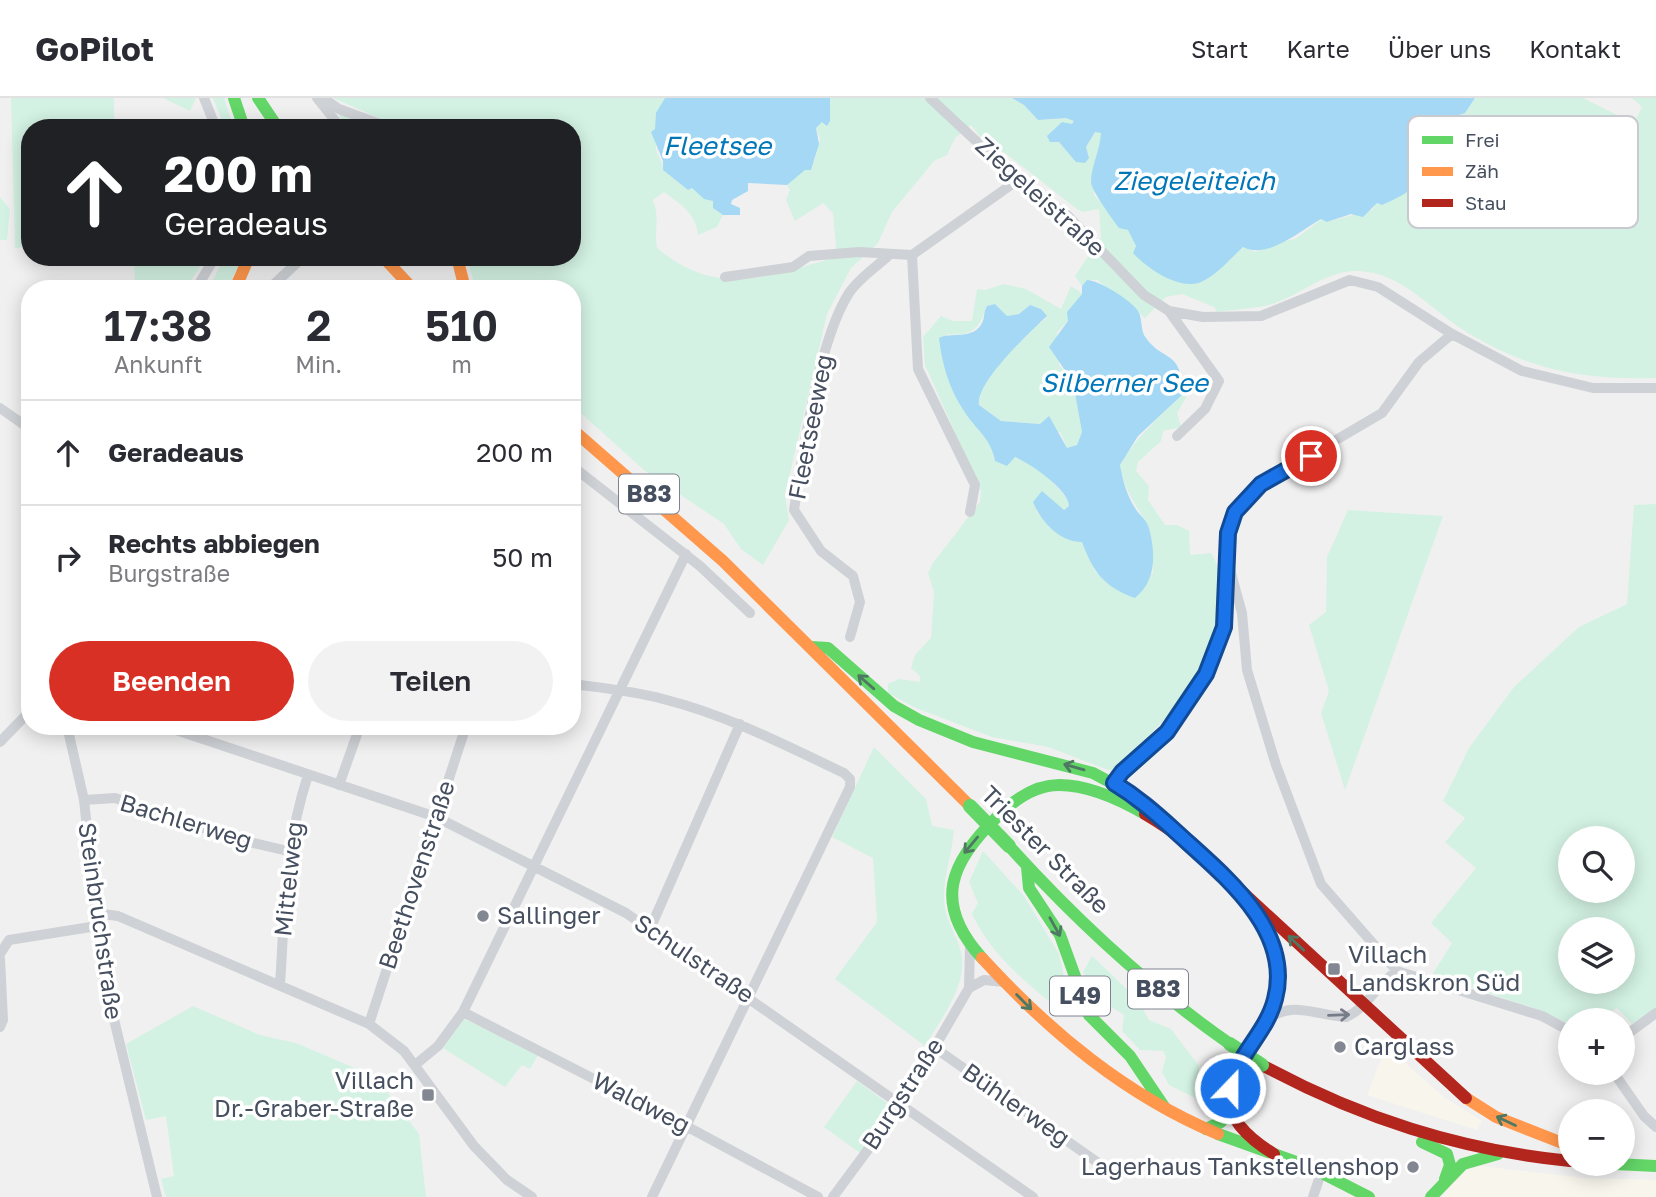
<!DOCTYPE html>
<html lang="de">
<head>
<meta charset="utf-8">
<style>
  :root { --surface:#fff; --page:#f2f2f3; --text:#2b2b33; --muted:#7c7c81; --line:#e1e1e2; --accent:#d93025 }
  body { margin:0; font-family:"Golos Text",sans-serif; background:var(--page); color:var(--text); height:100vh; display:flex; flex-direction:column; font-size:26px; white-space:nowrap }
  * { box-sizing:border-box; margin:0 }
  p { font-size:23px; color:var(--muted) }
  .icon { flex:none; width:38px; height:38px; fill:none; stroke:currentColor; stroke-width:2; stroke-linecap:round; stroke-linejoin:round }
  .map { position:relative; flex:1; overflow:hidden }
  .side { position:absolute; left:21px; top:182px; width:560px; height:455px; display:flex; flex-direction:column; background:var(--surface); border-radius:28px; box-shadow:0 4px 18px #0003 }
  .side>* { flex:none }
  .hud { position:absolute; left:21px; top:21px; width:560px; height:147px; border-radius:28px; box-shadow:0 4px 18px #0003; background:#202124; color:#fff; overflow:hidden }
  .tools { position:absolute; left:1558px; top:728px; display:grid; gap:14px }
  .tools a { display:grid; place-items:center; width:77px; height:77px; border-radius:50%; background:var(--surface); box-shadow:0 4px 18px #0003; font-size:35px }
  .pin { position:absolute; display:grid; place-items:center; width:60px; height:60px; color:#fff; margin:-30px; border:4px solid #fff; border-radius:50%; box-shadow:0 2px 7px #0007 }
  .me { position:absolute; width:77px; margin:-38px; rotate:22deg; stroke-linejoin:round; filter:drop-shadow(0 0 5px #0008) }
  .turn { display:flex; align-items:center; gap:24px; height:147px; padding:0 28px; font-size:32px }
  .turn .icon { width:91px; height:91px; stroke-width:2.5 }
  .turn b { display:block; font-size:49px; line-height:60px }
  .eta { display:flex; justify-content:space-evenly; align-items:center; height:119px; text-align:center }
  .eta b { font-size:42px; font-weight:600; line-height:49px }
  .primary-button { display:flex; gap:14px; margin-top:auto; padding:14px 28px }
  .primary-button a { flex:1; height:80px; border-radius:42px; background:var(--accent); color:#fff; font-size:28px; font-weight:600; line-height:80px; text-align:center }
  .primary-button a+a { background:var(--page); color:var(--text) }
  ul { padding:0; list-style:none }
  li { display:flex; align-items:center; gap:21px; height:105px; padding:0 28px; border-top:2px solid var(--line) }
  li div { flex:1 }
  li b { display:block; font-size:26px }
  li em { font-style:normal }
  header { display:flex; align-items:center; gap:42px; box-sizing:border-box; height:98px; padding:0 35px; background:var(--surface); border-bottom:2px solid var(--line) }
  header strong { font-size:33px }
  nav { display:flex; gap:38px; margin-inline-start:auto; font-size:24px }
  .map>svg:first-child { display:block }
  .commercial { fill:#f8f6ec }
  .green { fill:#d3f2e3; fill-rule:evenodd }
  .water { fill:#a4d8f4 }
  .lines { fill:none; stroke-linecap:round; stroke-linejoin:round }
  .street { stroke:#ced1d5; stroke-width:10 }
  .fast { stroke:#63d668; stroke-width:12 }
  .slow { stroke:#ff974d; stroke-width:12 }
  .jam { stroke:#b3261e; stroke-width:12 }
  .fast-bridge { stroke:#63d668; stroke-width:14 }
  .oneway { stroke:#4f7862 }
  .oneway2 { stroke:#767c88 }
  .route-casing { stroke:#114b97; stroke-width:18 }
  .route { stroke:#1a73e8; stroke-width:12 }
  .poi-dot { fill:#828792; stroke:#fff; stroke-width:2.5 }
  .labels { text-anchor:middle; stroke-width:7; stroke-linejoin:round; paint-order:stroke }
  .shield { fill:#fff; stroke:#7e848f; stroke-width:2 }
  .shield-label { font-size:23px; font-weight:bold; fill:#464f5f }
  .street-label { font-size:24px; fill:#464f5f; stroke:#fff }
  .poi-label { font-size:24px; fill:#464f5f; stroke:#fff; text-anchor:start }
  .water-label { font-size:26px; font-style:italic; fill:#0077b8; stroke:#fff }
  .key { fill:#fff; stroke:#c8cacf; stroke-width:2 }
  .key-label { font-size:19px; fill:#464f5f }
</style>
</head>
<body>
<header>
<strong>GoPilot</strong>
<nav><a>Start</a><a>Karte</a><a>Über uns</a><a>Kontakt</a></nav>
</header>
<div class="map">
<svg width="1656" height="1099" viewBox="0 0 1656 1099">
  <rect width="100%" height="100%" fill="#f1f0f0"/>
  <path class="commercial" d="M1388,944L1401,952L1399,960L1445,1000L1482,1023L1477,1032L1367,997Z
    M1480,1068L1584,1080L1656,1082V1099H1442L1464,1073Z"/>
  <path class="green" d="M11,0H114V30H30V149L15,150Z
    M163,0H196L190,13Z
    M213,0H224L234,30H225Z
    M333,0H665C658,17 653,31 656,50C657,59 663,62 663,72L688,92L692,90L713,103V110L723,117L717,129L698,137C696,115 681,107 664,94L653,102C660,119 654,132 657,150C719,201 767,178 837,159L833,115L823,105L795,123L786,102L790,92L787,87L814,64L820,41L816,30L822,24L830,0H1012L1024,7L1038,22L1066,20L1075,23L1059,44L1077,64L1089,60L1086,49L1095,34L1102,35L1094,71V97L1109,113L1111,119L1128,131L1136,148L1133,155L1157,174L1185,185L1211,177L1243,149L1255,154L1267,150L1269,147L1295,141L1322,121L1327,124L1372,112L1377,105L1382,107L1409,93L1421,81L1431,54L1449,28L1450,20L1465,15L1475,0H1583L1621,19L1636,21L1642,9L1632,0H1656V280C1583,282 1532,273 1468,235C1433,214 1402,174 1358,173C1328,172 1303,195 1275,205C1257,211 1236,211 1217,214L1214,209L1182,196L1166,199L1145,220L1097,182H1088L1082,188L1075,178L1101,139L1099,111L1083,114L1077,111L1005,55L985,45L971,27L955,40L947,57L934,63L892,114L878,145L851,170L827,216L785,397L789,422L763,467L741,451L724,426L645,373L572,307V191H476L466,159H572V30H402Z
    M337,14L377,30H347Z
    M0,99L10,111L7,142H0Z
    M134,159H173L188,168L193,159H207L185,191H135Z
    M224,159H242L227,191H209Z
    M1004,186L1026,191L1061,211L1071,188L1082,195L1068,223L1057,234L1059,267L1073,283L1082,334L1077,347L1067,350L1061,335L1040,326L1001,323L979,307C975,285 1029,234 1047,219L1041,211L1030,207L1019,216L1007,218L995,206L986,209C980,231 970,239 947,236L972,324L988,340L995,363C1002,362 1011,358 1017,360C1031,363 1069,395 1069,408L1063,412L1036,413L1050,429L1082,444L1096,475H1153C1152,461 1154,438 1147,426C1134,403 1125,394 1120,367C1137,339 1158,319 1182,297L1187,298L1177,315L1181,329L1163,333L1161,343L1138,364L1136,373L1149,388L1148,402L1165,427H1177L1189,433L1190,457L1211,455C1221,471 1220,482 1219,501C1214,582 1167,621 1111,673L1048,649L992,639L916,610L888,595V586L899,581L920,584V578L911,570L915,557L931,540L934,494L928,475L933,465L980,404L981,393L925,267L923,239L941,218L953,223H972L977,191L985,192Z
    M1656,406V911L1632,926L1617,910L1599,922H1570V926L1531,909L1432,877L1452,845L1431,825L1476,770L1445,744L1465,720L1443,703L1469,650L1514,589L1579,529L1627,506L1634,407ZM1570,740H1622V793H1570ZM1570,831H1622V884H1570Z
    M1348,412L1443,418L1345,692L1321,615L1329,593L1309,527L1326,514L1327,459Z
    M874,649L926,701L932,728L954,732C952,756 943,779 944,802C945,822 956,835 961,854C969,886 940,922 925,948L835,881L877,824L873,760L832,739Z
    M983,753L1024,798L1059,856L1070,905L1061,913C1025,884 992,858 972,816L978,805L969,784Z
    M1092,858L1138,902L1149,922L1171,931L1199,968V988L1212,999L1199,1002L1169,987L1162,974L1166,959L1163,953L1140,952L1122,933L1124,917L1102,903L1083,874Z
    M193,908L260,937L296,945L376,979L419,1036L426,1099H166L161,1081L174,1078L166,1018L146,1022L126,946Z
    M464,921L469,923L538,957L530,971L522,967L505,989L443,950Z
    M857,983L887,1005L889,1017L860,1055L824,1029Z"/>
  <path class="water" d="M665,0H830V23L827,28L822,24L816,30L819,46L811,72H805L787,87L748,85V93L732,102L731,106L740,110V117H723L713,110V103L704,101L692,90L688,92L663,72V63L651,34L655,31L656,15Z
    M1012,0H1475L1465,15L1450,20L1448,42L1431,54L1432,63C1424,69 1426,74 1420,82C1412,94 1395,101 1382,107L1377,105L1363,119L1351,116L1327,124L1321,121C1300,133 1267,162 1243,149C1231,160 1216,178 1201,184C1179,193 1147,170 1133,155L1136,148L1128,132L1119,130C1113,122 1091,92 1091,84C1091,69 1100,52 1101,35L1095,34L1086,49L1089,60L1085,65L1076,64L1059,44H1050L1047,38L1062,24L1072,26L1074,23L1066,20L1038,22L1024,7Z
    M1087,182C1099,182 1132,203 1138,213C1143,221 1140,233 1146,240C1164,265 1183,251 1182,297L1138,338L1120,367C1123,383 1127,399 1137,413C1141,418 1147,423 1149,430C1156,456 1156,483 1135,500C1104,489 1093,474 1082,444C1060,444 1041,424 1033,404L1042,393L1064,412L1069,408C1069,392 1030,365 1015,359L1007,368L995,363C991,340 976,332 964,313C949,291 942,266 939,240C950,234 974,242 982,225C985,220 983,215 987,208L995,206L1007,218L1019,216L1030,207L1041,211L1047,218C1030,234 975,285 979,307L1001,323L1040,326L1049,318L1067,350L1077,347L1082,334L1073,284L1049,249L1068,223L1067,214L1082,196V188Z"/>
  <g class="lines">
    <path class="street" d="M204,0L216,30
      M317,0L341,30
      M323,0L339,11L391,30
      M930,0L1018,82L1067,117L1144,197L1169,213L1203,219L1261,218L1350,182L1378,189L1452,236L1522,273L1593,290H1656
      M912,157L918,271L975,387L970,414
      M725,179L793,169L809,158L859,154L912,157L1018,82
      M196,191L215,159
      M269,191L303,159
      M1169,213L1219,283L1205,311L1177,338
      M0,310L30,331
      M572,368L700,468L750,515
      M850,539L860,504L853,478L821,453L794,412C803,354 818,244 849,195C858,181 876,169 888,158
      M572,586C603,590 634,593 663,601C727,617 785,647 844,675L850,681V689L652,1099
      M67,628L84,702L102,872L157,1099
      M164,628L436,719L626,815L1033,1099
      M0,644L30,613
      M1114,685L1122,674L1167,634L1206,576L1224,529L1226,472
      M339,687L360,628
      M84,702L115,700L236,741L288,753
      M96,815L118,818L369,926L404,953L474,1048L507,1082L532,1099
      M650,831L740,626
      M0,856L9,842L97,828
      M0,861L3,922L0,929
      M1397,873L1321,786L1276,667L1247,572L1242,515L1227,461L1228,435L1235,414L1261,386L1382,315L1419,264L1452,236
      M280,887C285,811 284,751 308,677
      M969,890L984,882L1004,884
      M463,914L686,1028L818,1099
      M1268,921C1293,902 1317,918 1346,919C1366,911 1376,887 1397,873L1542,918L1570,933
      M369,926L466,628
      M1622,940L1656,915
      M935,950L1097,1064
      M415,967L438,948L463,914L686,456
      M1614,975L1644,1018L1656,1029
      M833,1099L901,1007L969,890L970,847
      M1313,1099L1321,1075"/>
    <path class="fast" d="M234,0L244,30
      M258,0L278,30
      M811,549L828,550L894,608L919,622L973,644L1093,675L1136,698L1172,730
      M1009,748C1076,822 1148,889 1230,946
      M1027,769L1029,790L1060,837L1089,917L1130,958L1165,1010
      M982,860C932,805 950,764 998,718C1014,702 1035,687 1059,687C1089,687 1119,701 1145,716
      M1206,1031L1221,1024L1230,1012
      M1218,1036L1310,1069L1369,1099
      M1422,1044L1447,1056L1450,1067L1445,1081
      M1615,1066L1656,1068
      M1431,1099L1463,1066L1498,1056"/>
    <path class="slow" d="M383,159L413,191
      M457,159L465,191
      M235,191L249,159
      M572,331L723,463L970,708
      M982,860C1050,934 1125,997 1218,1036
      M1466,1000L1496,1019L1570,1048"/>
    <path class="jam" d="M1145,716C1198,747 1287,820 1277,889C1268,958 1176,996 1274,1056
      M1238,790L1466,1000
      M1262,967C1360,1020 1459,1052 1570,1063"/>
    <path class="fast-bridge" d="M970,708L1009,748
      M1230,946L1262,967"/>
  </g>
  <defs><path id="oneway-shaft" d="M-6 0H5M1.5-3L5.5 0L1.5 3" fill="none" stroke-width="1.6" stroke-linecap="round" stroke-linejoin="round" transform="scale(1.75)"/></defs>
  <g class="oneway">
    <use href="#oneway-shaft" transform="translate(866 584) rotate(-139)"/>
    <use href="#oneway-shaft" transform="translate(1074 669) rotate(-164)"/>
    <use href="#oneway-shaft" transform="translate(971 747) rotate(130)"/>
    <use href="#oneway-shaft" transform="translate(1055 829) rotate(61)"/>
    <use href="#oneway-shaft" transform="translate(1296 845) rotate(-137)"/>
    <use href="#oneway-shaft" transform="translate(1024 904) rotate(45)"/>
    <use href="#oneway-shaft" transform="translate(1506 1023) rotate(-155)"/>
  </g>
  <use class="oneway2" href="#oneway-shaft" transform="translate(1339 917) rotate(-2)"/>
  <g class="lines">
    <defs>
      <path id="route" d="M1230,990C1237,957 1267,934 1275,901C1294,829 1218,773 1173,731C1154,714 1137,699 1114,685L1122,674L1167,634L1206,576L1224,529L1228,435L1235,414L1261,386L1311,358"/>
    </defs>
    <use href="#route" class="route-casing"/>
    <use href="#route" class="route"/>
  </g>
  <g class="poi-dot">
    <circle cx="483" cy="818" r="7"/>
    <rect x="1327" y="864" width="14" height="14" rx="3.5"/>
    <circle cx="1340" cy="949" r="7"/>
    <rect x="421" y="990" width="14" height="14" rx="3.5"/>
    <circle cx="1413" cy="1069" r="7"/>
  </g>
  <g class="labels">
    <g class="shield">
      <rect x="619" y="376.5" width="60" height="39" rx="5"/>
      <rect x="1128" y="871.5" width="60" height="39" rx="5"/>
      <rect x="1050" y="878.5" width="60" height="39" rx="5"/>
    </g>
    <g class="shield-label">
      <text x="649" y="404">B83</text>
      <text x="1158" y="899">B83</text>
      <text x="1080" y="906">L49</text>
    </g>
    <g class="street-label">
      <text transform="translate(1040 99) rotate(42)" y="8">Ziegeleistraße</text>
      <text transform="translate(811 329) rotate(-79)" y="8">Fleetseeweg</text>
      <text transform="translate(186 724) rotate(17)" y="8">Bachlerweg</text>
      <text transform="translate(1045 752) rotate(45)" y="8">Triester Straße</text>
      <text transform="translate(417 777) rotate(-72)" y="8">Beethovenstraße</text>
      <text transform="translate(289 781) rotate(-84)" y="8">Mittelweg</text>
      <text transform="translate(100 823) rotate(82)" y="8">Steinbruchstraße</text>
      <text transform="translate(694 861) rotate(34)" y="8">Schulstraße</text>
      <text transform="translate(903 996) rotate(-57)" y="8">Burgstraße</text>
      <text transform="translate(641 1005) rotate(27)" y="8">Waldweg</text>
      <text transform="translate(1016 1007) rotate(35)" y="8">Bühlerweg</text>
    </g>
    <g class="poi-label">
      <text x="497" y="826">Sallinger</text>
      <text x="1348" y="865">Villach<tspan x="1348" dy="28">Landskron Süd</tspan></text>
      <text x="1354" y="957">Carglass</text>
      <text x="414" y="991" text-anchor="end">Villach<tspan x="414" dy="28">Dr.-Graber-Straße</tspan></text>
      <text x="1399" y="1077" text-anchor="end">Lagerhaus Tankstellenshop</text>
    </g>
    <g class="water-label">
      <text x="717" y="57">Fleetsee</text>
      <text x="1194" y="92">Ziegeleiteich</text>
      <text x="1124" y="294">Silberner See</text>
    </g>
  </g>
  <rect x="1408" y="18" width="230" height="112" rx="10" class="key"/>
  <rect x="1422" y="38" width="31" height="8" fill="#63d668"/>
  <rect x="1422" y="69" width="31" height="9" fill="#ff974d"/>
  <rect x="1422" y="101" width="31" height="8" fill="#b3261e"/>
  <g class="key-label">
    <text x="1465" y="49">Frei</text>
    <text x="1465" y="80">Zäh</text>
    <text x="1465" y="112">Stau</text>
  </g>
</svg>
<div class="tools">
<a><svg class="icon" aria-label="search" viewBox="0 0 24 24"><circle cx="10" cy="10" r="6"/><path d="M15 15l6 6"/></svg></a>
<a><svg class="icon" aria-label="layers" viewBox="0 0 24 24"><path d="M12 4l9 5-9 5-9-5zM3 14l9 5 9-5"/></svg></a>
<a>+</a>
<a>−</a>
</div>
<div class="pin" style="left:1311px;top:358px;background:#d93025"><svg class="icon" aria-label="arrive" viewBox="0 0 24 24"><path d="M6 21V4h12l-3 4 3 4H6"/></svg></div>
<svg class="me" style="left:1230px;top:990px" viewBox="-20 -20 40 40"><circle r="17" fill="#1a73e8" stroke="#fff" stroke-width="3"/><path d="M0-11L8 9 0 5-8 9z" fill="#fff"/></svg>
<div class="hud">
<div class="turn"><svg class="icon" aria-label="ahead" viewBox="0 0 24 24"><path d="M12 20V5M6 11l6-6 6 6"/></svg><div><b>200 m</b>Geradeaus</div></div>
</div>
<section class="side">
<div class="eta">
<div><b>17:38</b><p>Ankunft</p></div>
<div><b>2</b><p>Min.</p></div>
<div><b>510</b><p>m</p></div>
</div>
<ul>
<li><svg class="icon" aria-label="ahead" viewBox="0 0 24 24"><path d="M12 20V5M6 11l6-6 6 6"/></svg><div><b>Geradeaus</b></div><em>200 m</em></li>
<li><svg class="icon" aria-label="right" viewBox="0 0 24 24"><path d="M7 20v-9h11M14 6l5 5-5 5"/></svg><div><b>Rechts abbiegen</b><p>Burgstraße</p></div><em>50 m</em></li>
</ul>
<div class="primary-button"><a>Beenden</a><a>Teilen</a></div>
</section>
</div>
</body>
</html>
